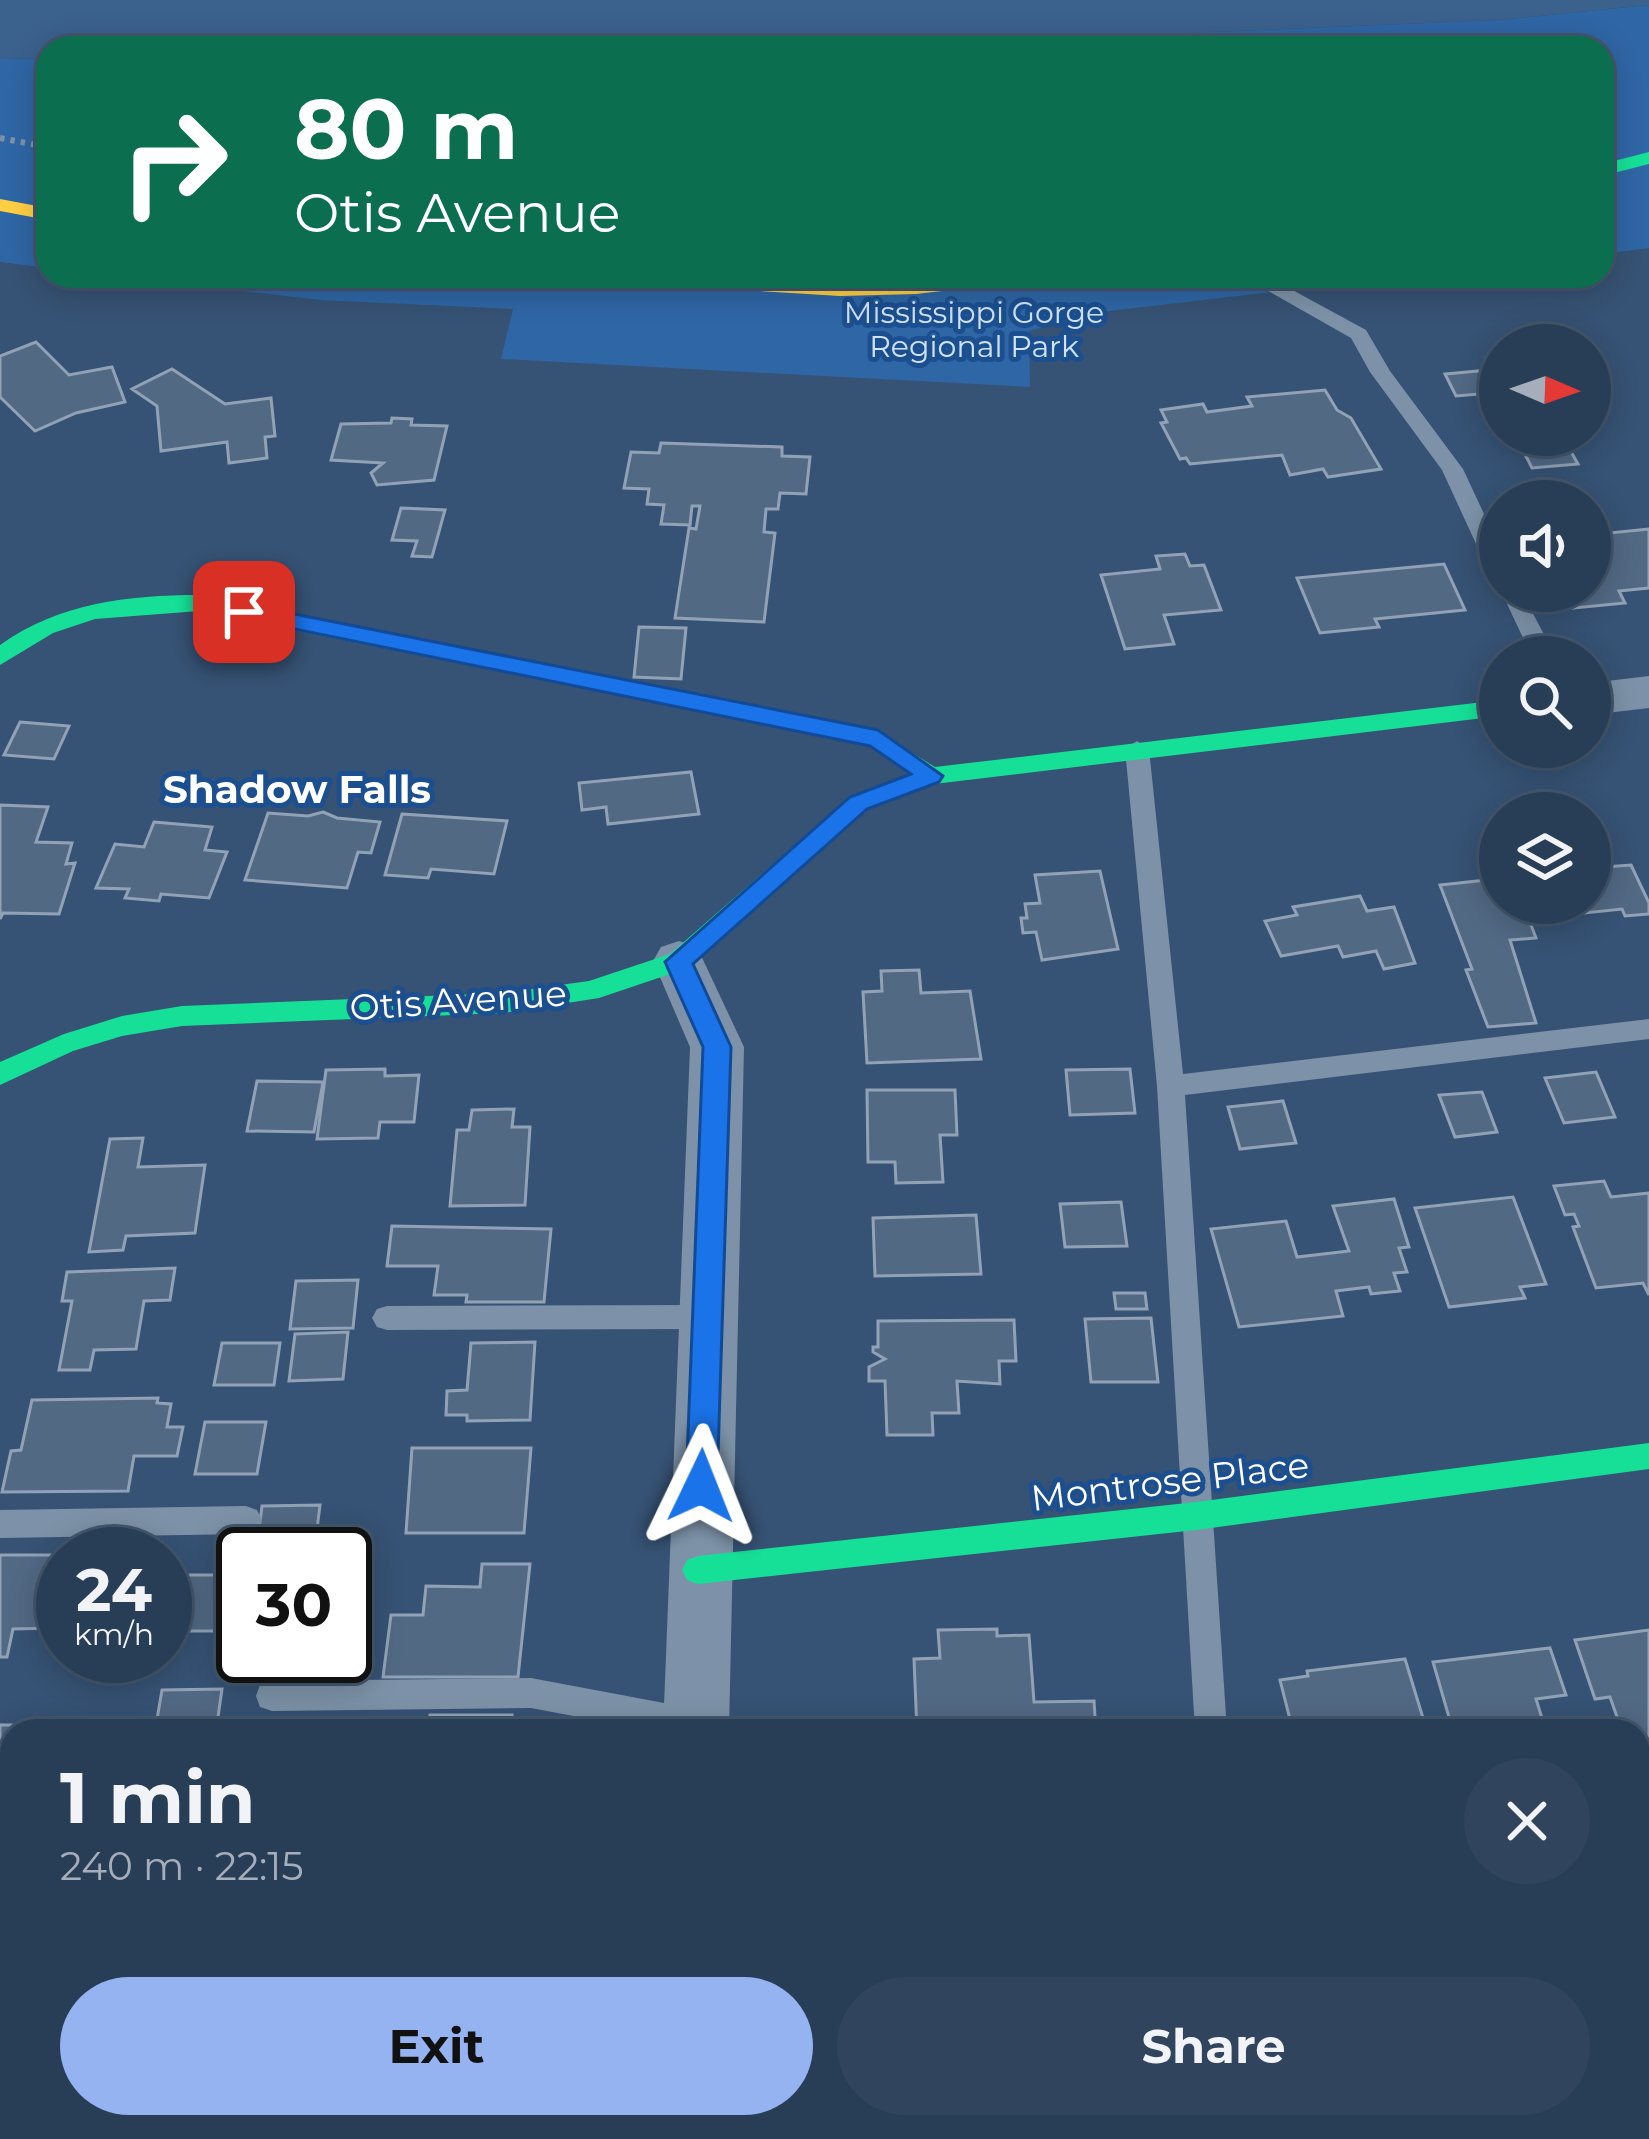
<!DOCTYPE html>
<html lang="en">
<head>
<meta charset="utf-8">
<style>
  :root { --surface:#283e57; --page:#30455d; --text:#f1f3f6; --muted:#a5aeba; --line:#44576d; --accent:#95b2f1 }
  body { margin:0; font-family:Montserrat,sans-serif; background:var(--page); color:var(--text); height:100vh; display:flex; flex-direction:column; font-size:45px; white-space:nowrap }
  * { box-sizing:border-box; margin:0 }
  p { font-size:39px; color:var(--muted) }
  .icon { flex:none; width:66px; height:66px; fill:none; stroke:currentColor; stroke-width:2; stroke-linecap:round; stroke-linejoin:round }
  .map { position:relative; flex:1; overflow:hidden }
  .details { position:absolute; left:0px; top:1719px; width:1650px; height:420px; display:flex; flex-direction:column; background:var(--surface); border-radius:36px 36px 0 0; box-shadow:0 6px 30px #0003,0 0 0 3px var(--line) }
  .details>* { flex:none }
  .top-card { position:absolute; left:36px; top:36px; width:1578px; height:252px; border-radius:36px; box-shadow:0 6px 30px #0003,0 0 0 3px var(--line); background:#0b6e4f; color:#fff; overflow:hidden }
  .needle { width:78px; rotate:92deg }
  .fabs { position:absolute; left:1479px; top:324px; display:grid; gap:24px }
  .fabs a { display:grid; place-items:center; width:132px; height:132px; border-radius:50%; background:var(--surface); box-shadow:0 6px 30px #0003,0 0 0 3px var(--line); font-size:60px }
  .speed { position:absolute; left:36px; top:1527px; display:flex; gap:24px; font-size:60px; font-weight:700; text-align:center }
  .speed>* { display:grid; place-content:center; width:156px; height:156px; border-radius:50%; background:var(--surface); box-shadow:0 6px 30px #0003,0 0 0 3px var(--line); line-height:1 }
  .speed small { font-size:30px; font-weight:400 }
  .speed .limit { border:6px solid #111; border-radius:18px; background:#fff; color:#111 }
  .pin { position:absolute; display:grid; place-items:center; width:102px; height:102px; color:#fff; margin:-51px; border-radius:24px; box-shadow:0 6px 18px #0006 }
  .me { position:absolute; width:132px; margin:-66px; rotate:2deg; stroke-linejoin:round; filter:drop-shadow(0 0 9px #0008) }
  .turn { display:flex; align-items:center; gap:42px; height:252px; padding:0 60px; font-size:54px }
  .turn .icon { width:156px; height:156px; stroke-width:2.5 }
  .turn b { display:block; font-size:84px; line-height:102px }
  .round { display:grid; place-items:center; flex:none; width:126px; height:126px; border-radius:63px; background:var(--page) }
  .head { display:flex; align-items:center; justify-content:space-between; height:204px; padding:0 60px }
  h1 { font-size:72px; font-weight:700; line-height:90px }
  .primary-button { display:flex; gap:24px; margin-top:auto; padding:24px 60px }
  .primary-button a { flex:1; height:138px; border-radius:72px; background:var(--accent); color:#111; font-size:48px; font-weight:700; line-height:138px; text-align:center }
  .primary-button a+a { background:var(--page); color:var(--text) }
  .map>svg:first-child { display:block }
  .green { fill:#2f66a5 }
  .water { fill:#3b618d }
  .building { fill:#526984; stroke:#92a2b6; stroke-width:3 }
  .lines { fill:none; stroke-linecap:round; stroke-linejoin:round }
  .path { stroke:#7d92a8; stroke-width:6; stroke-dasharray:4.5 6; stroke-linecap:butt }
  .lane { fill:#7d92a8; fill-rule:evenodd }
  .street { fill:#7d92a8; fill-rule:evenodd }
  .fast { fill:#16e098; fill-rule:evenodd }
  .slow { fill:#ffcf43; fill-rule:evenodd }
  .route { fill:#1a73e8; stroke:#114b97; stroke-width:3 }
  .labels { text-anchor:middle; stroke-width:10; stroke-linejoin:round; paint-order:stroke }
  .far-park-label { font-size:30px; fill:#cfe3fa; stroke:#1b4f8f }
  .street-label { font-size:36px; fill:#fff; stroke:#1b4f8f }
  .neighbourhood-label { font-size:39px; font-weight:bold; fill:#fff; stroke:#1b4f8f }
</style>
</head>
<body>
<div class="map">
<svg width="1649" height="2139" viewBox="0 0 1649 2139">
  <rect width="100%" height="100%" fill="#365274"/>
  <path class="green" d="M1649,5V248L1602,254V48H822L1499,20Z
    M0,58L48,59V268L0,262Z
    M118,276H1409L1092,313L1029,331L1030,387L501,359L513,309L320,300Z"/>
  <path class="water" d="M0,0H1649V5L1499,20L822,48H48V59L0,58Z"/>
  <path class="building" d="M36,342L69,375L112,367L125,402L76,413L35,431L0,397V356Z
    M172,369L225,404L271,398L275,436L265,437L267,458L229,463L227,442L161,451L157,406L132,389Z
    M1500,369V406L1486,408L1479,394L1456,396L1445,374Z
    M1325,390L1337,410L1351,418L1381,469L1328,477L1323,469L1290,475L1282,455L1190,464L1186,458L1180,459L1161,423L1167,422L1161,410L1203,404L1207,412L1252,406L1247,397Z
    M392,418L412,419L411,425L447,426L434,480L377,485L371,473L383,463L331,460L341,424L391,423Z
    M1567,435L1562,436L1578,464L1532,468L1516,437Z
    M661,443L782,447V456L810,457L806,494L780,493L778,509H766L764,532L775,533L764,622L675,618L689,528L696,529L700,506H692L690,525L661,524L664,505L647,504L649,489L624,488L631,452L659,453Z
    M401,508L445,510L432,557L412,556L417,541L392,540Z
    M1606,524L1610,533L1649,529V588L1619,591L1625,603L1564,609L1555,591H1590V526Z
    M1185,554L1190,566L1204,565L1221,610L1164,615L1174,644L1125,649L1101,575L1160,569L1156,556Z
    M1444,564L1465,610L1375,619L1379,627L1320,633L1297,578Z
    M639,627L686,628L681,679L634,677Z
    M20,722L69,726L54,759L4,755Z
    M691,772L699,814L608,824L606,807L582,810L579,783Z
    M0,805L48,807L36,842L72,843L66,864L75,863L59,914L3,913L0,919Z
    M323,812L337,818L380,822L371,853L358,852L347,888L245,880L268,813L308,816Z
    M402,814L507,821L494,874L431,869L428,878L385,875Z
    M154,822L212,827L205,850L227,852L209,898L161,894L159,901L125,898L129,889L96,888L115,844L144,847Z
    M1631,865L1649,903V914L1625,916L1622,909L1575,914L1570,903H1590V868Z
    M1100,871L1118,949L1042,960L1036,932L1023,933L1021,918H1027L1025,904L1040,903L1035,875Z
    M1496,879L1500,903L1523,904L1536,938L1510,940L1536,1023L1488,1027L1466,970L1472,969L1440,885Z
    M1360,896L1367,911L1394,907L1415,963L1384,969L1376,951L1343,957L1338,946L1281,956L1265,921L1297,915L1293,907Z
    M919,970L921,993L970,991L981,1059L867,1063L863,992L882,991L881,971Z
    M385,1069V1076L419,1075L414,1122H380L378,1138L317,1139L326,1070Z
    M1130,1069L1135,1113L1070,1115L1066,1070Z
    M1596,1072L1615,1117L1564,1123L1545,1078Z
    M257,1081L323,1082L314,1132L247,1131Z
    M867,1090H955L957,1135H940L943,1182L896,1183L895,1162H868Z
    M1482,1092L1497,1132L1455,1137L1439,1095Z
    M1283,1101L1296,1143L1240,1149L1228,1107Z
    M514,1109L512,1127H530L525,1205L450,1206L457,1130H469L472,1110Z
    M143,1138L138,1167L205,1165L195,1233L126,1236L123,1250L89,1252L110,1139Z
    M1604,1181L1611,1197L1649,1193V1295L1643,1283L1596,1288L1573,1227L1579,1226L1574,1214L1565,1215L1554,1186Z
    M1513,1197L1546,1284L1520,1287L1525,1298L1449,1307L1415,1208Z
    M1394,1199L1409,1247L1399,1248L1407,1272L1394,1273L1400,1291L1371,1294L1369,1287L1336,1291L1343,1316L1239,1327L1211,1229L1286,1221L1297,1257L1349,1251L1333,1206Z
    M1121,1202L1127,1246L1065,1247L1060,1204Z
    M976,1215L981,1274L875,1276L873,1218Z
    M392,1226L551,1229L544,1302H466L467,1295H434L438,1266H387Z
    M175,1268L170,1300L144,1301L136,1349L94,1350L90,1370H59L72,1301H62L67,1272Z
    M358,1280L353,1328L290,1329L296,1281Z
    M1114,1293H1145L1147,1309H1116Z
    M1151,1318L1158,1382H1091L1085,1319Z
    M1014,1320L1016,1361H999L1000,1384L957,1381L959,1413H932L933,1435H887L885,1381H869V1367L885,1359L873,1352V1347H878V1321Z
    M348,1332L343,1379L289,1381L295,1334Z
    M535,1342L530,1420L467,1421V1415H446L447,1391L467,1390L471,1343Z
    M222,1343H280L274,1385H214Z
    M158,1398L157,1403L171,1404L167,1427H183L177,1456H134L128,1491L2,1492L11,1451L21,1450L32,1400Z
    M205,1422H266L257,1474H195Z
    M412,1448H531L524,1533H406Z
    M320,1505L314,1554H256L262,1506Z
    M0,1555H63V1591L55,1628L13,1629L7,1657H0Z
    M482,1564H530L518,1677H383L391,1615H423L426,1586L480,1587Z
    M183,1575H243L238,1631H173Z
    M997,1629V1636L1029,1635L1034,1702L1094,1701L1096,1731H917L914,1659L940,1658L938,1630Z
    M1649,1630V1797H1646L1638,1774V1731H1622L1610,1697L1595,1699L1575,1640Z
    M1550,1648L1566,1695L1536,1699L1546,1731H1453L1433,1662Z
    M1405,1659L1427,1731H1293L1280,1680L1308,1676L1307,1671Z
    M222,1689L216,1731H155L162,1690Z
    M430,1715H512L510,1731H397L398,1723L429,1722Z
    M0,1725H13L5,1764H12V1815H0Z
    M0,1902H12V1952H0Z
    M355,2127H497L496,2139H354Z
    M914,2127H1011L1012,2139H914Z
    M1115,2127H1187L1188,2139H1116Z
    M1328,2127H1401L1405,2139H1331Z
    M1504,2127H1579L1557,2133L1559,2139H1509Z"/>
  <g class="lines">
    <path class="path" d="M0,138L48,147"/>
    <path class="lane" d="M1242,276H1267L1366,330L1390,371L1463,469L1500,548V579L1489,572L1442,470L1370,372L1351,338Z
      M1500,589L1521,591L1556,657H1532Z
      M1137,741L1149,749L1183,1074L1649,1019V1039L1185,1095L1227,1731H1195L1157,1086L1125,749Z
      M708,1305L718,1308L723,1317L718,1326L708,1329L387,1330L377,1327L372,1318L377,1309L387,1306Z
      M246,1506L257,1510L262,1520L257,1530L246,1534L0,1538V1510Z
      M531,1678L696,1709L708,1714L712,1725L710,1731H653L531,1708L272,1711L260,1707L256,1696L260,1685L272,1681Z
      M1649,1967V2003L1638,2004V1968Z
      M0,2017H12V2053H0Z
      M1221,2127H1257L1258,2139H1222Z"/>
    <path class="street" d="M1649,676V708L1590,715V683Z
      M679,941L697,947L744,1047L729,1731H663L690,1047L653,961L661,947Z
      M655,2127H727L728,2139H654Z"/>
    <path class="fast" d="M1649,152V164L1602,176V164Z
      M199,595L877,731L935,767L1500,700V716L934,784L868,809L688,968L599,998L503,1013L182,1026L122,1036L73,1051L0,1085V1062L64,1034L122,1016L182,1006L503,993L589,981L670,954L850,797L911,774L870,746L199,611L95,619L53,633L0,665V645C59,603 128,595 199,595Z
      M1649,1443V1469L1196,1530L698,1584L687,1580L682,1570L687,1560L698,1556L1196,1502Z"/>
    <path class="slow" d="M0,199L48,208V220L0,211Z
      M602,276H710L840,284L1030,276L1020,282L916,294L840,296L612,282Z"/>
  </g>
  <path class="route" d="M244,604L878,730L943,776L939,782L867,809L693,964L731,1047L717,1486L712,1496L701,1500L690,1496L686,1486L703,1047L665,962L850,797L911,774L870,746L236,617V606Z"/>
  <g class="labels">
    <g class="far-park-label">
      <text x="974" y="323">Mississippi Gorge<tspan x="974" dy="34">Regional Park</tspan></text>
    </g>
    <g class="street-label">
      <text transform="translate(458 1000) rotate(-4)" y="13">Otis Avenue</text>
      <text transform="translate(1170 1481) rotate(-7)" y="13">Montrose Place</text>
    </g>
    <g class="neighbourhood-label">
      <text x="297" y="803">Shadow Falls</text>
    </g>
  </g>
</svg>
<div class="fabs">
<a><svg class="needle" viewBox="-14 -14 28 28"><path d="M0-13l5 13h-10z" fill="#e53935"/><path d="M0 13l5-13h-10z" fill="#a5aeba"/></svg></a>
<a><svg class="icon" aria-label="sound" viewBox="0 0 24 24"><path d="M4 9h4l5-4v14l-5-4H4zM17 9q2 3 0 6"/></svg></a>
<a><svg class="icon" aria-label="search" viewBox="0 0 24 24"><circle cx="10" cy="10" r="6"/><path d="M15 15l6 6"/></svg></a>
<a><svg class="icon" aria-label="layers" viewBox="0 0 24 24"><path d="M12 4l9 5-9 5-9-5zM3 14l9 5 9-5"/></svg></a>
</div>
<div class="speed"><div>24<small>km/h</small></div><div class="limit">30</div></div>
<div class="pin" style="left:244px;top:612px;background:#d93025"><svg class="icon" aria-label="arrive" viewBox="0 0 24 24"><path d="M6 21V4h12l-3 4 3 4H6"/></svg></div>
<svg class="me" style="left:701px;top:1486px" viewBox="-20 -20 40 40"><path d="M0-17L14 15 0 8-14 15z" fill="#1a73e8" stroke="#fff" stroke-width="4"/></svg>
<div class="top-card">
<div class="turn"><svg class="icon" aria-label="right" viewBox="0 0 24 24"><path d="M7 20v-9h11M14 6l5 5-5 5"/></svg><div><b>80 m</b>Otis Avenue</div></div>
</div>
<section class="details">
<div class="head"><div><h1>1 min</h1><p>240 m · 22:15</p></div><a class="round"><svg class="icon" aria-label="close" viewBox="0 0 24 24"><path d="M6 6l12 12M18 6L6 18"/></svg></a></div>
<div class="primary-button"><a>Exit</a><a>Share</a></div>
</section>
</div>
</body>
</html>
